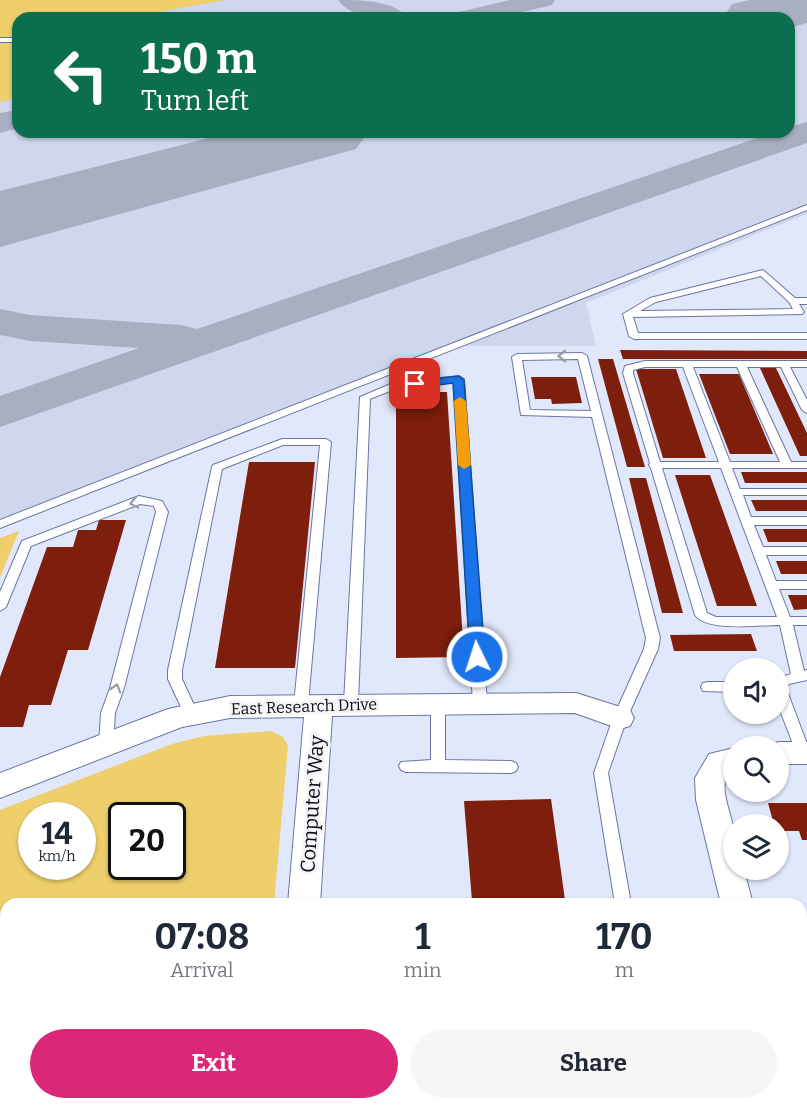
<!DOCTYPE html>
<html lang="en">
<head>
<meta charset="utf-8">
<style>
  :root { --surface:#fff; --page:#f6f6f7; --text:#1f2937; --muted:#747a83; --accent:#db2777 }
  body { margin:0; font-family:Bitter,serif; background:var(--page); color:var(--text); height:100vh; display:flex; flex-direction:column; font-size:22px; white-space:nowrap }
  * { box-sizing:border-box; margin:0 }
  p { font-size:20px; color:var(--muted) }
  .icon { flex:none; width:33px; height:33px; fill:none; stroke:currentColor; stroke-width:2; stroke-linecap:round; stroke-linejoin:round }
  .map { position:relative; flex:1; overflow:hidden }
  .details { position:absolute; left:0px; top:898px; width:807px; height:212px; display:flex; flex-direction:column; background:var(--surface); border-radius:18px 18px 0 0; box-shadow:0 2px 4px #0004 }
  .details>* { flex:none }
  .guide { position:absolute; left:12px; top:12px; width:783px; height:126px; border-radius:18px; box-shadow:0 2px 4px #0004; background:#0b6e4f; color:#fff; overflow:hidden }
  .fabs { position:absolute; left:723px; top:658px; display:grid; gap:12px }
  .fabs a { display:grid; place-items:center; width:66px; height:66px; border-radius:50%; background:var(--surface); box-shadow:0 2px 4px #0004; font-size:30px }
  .speed { position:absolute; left:18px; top:802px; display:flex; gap:12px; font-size:30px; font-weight:700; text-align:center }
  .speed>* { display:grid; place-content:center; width:78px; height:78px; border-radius:50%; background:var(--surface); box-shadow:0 2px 4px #0004; line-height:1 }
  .speed small { font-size:15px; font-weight:400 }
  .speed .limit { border:3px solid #111; border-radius:9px; background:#fff; color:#111 }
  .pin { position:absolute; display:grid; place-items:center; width:51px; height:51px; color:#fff; margin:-26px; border-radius:12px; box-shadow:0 3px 9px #0006 }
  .me { position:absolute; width:66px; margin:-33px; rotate:356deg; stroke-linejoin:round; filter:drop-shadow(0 0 4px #0008) }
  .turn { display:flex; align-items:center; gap:21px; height:126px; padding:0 30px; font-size:27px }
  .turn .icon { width:78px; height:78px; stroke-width:2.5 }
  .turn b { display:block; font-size:42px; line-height:51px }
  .eta { display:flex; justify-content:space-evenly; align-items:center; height:102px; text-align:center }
  .eta b { font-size:36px; font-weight:700; line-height:42px }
  .action { display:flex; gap:12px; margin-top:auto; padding:12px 30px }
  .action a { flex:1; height:69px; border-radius:36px; background:var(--accent); color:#fff; font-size:24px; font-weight:700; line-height:69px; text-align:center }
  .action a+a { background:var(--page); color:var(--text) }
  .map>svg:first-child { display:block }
  .built { fill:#d0d7ed; fill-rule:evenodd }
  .green { fill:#eecf6c; fill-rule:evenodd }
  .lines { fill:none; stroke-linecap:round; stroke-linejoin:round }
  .taxiway { fill:#aaaec2; fill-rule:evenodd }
  .runway { fill:#aaaec2; fill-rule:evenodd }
  .building { fill:#7e1e0c }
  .service-casing { stroke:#6a76a3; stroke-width:2 }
  .minor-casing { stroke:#6a76a3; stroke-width:2 }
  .tertiary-casing { stroke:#6a76a3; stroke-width:2 }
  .service { fill:#fff; fill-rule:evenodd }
  .minor { fill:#fff; fill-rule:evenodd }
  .tertiary { fill:#fff; fill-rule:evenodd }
  .oneway { stroke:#9d9ea5 }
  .route { fill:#1a73e8; stroke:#114b97; stroke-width:1.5 }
  .slow { fill:#f59e0b }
  .labels { text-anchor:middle; stroke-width:6; stroke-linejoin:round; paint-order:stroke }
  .street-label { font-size:16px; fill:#090c1d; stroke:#f5f5f5 }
  .near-street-label { font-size:20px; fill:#090c1d; stroke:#f5f5f5 }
</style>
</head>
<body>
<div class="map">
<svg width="807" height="1109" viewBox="0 0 807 1109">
  <rect width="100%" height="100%" fill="#e2e8fc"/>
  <path class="built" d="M0,0H807V214L586,303L596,346H461L0,528ZM18,18H789V132H18Z"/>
  <path class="green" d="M0,0H225L125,18H18V98L0,102Z
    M19,531L0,578V538Z
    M271,731L283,737L288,746L274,904H6V1104H285L286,1109H0V810L172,744L204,736ZM32,816H82V867H32ZM122,816H172V867H122Z"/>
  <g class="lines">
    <path class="taxiway" d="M338,0C359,0 394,0 408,18C386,18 352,20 338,0Z
      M510,0H555L552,5L497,18H451L455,13Z
      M18,110V128L0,133V113Z
      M807,122V143L0,427V396L139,348L30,341L0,335V309L30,315L181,325L197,329L775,132H789V127Z
      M47,196L60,199L65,207L60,215L0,237V213Z"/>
    <path class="runway" d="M750,0H807V23L789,28V18H723L732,4Z
      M233,132H368L356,149L0,247V191Z"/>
  </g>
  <path class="building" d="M620,350L807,351V359H623Z
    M598,359H613L645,467H627Z
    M760,368H776L807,433V456H800Z
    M636,369H676L706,458H663Z
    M699,374H739L773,454H730Z
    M531,377H576L582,403L552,404L551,399H535Z
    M396,392H447L464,657L396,658Z
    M249,462H315L295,668H215Z
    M741,472H807V483H745Z
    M675,475H710L757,606H717Z
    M629,478H646L683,613H662Z
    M751,500H807V511H756Z
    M99,520H126L88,650H68L51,705H29L23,727H0V677L47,547H73L78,530H96Z
    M763,529H807V542H768Z
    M776,561H807V574H781Z
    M788,595H807V609L794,610Z
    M751,634L757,651H674L670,635Z
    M551,799L565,900L472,901L464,801Z
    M768,803H807V840H802L799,831H778V825H774Z"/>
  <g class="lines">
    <defs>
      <path id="service" d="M388,13L390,16L372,18L373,17Z
        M0,38H18V42H0Z
        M807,205V210L0,528V520Z
        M763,270L795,298H807V304H799L804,312L802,314L633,317L638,333H807V339H634L629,336L623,314L650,298ZM761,276L789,302L793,309L640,311L656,302Z
        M582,353L587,356L660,638L658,649L627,718L608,773L631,904H615L594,773L613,718L644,649L646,638L592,417L521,415L512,357L517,354ZM578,359L591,411L530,410L522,360Z
        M645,361H807V367H790L807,400V413L802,410L781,367H747L791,462H807V468H732L740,489H807V495H743L751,517H807V525H754L763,547H807V555H766L776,581H807V589H779L790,617H807V625H793L804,671L807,670V680L789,684L786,688L807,744V757H798L778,705V678L791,674L780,625C759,625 707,632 695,615L651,468L649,465L650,463L623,373L625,366ZM645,367H683L719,462H660L633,373V370ZM693,367H737L780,462H730ZM662,468H721L777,617H716L707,613Z
        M459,376L464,379L487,703L485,707L480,708L475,707L473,703L454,382L395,389L370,399L358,703L356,707L351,708L346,707L344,703L360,397L393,383Z
        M282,439H326L331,442L308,704L306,708L301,709L296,708L294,704L320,445H283L222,469L182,670V679L198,714L196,718L191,719L186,718L168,679V670L212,467L213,465Z
        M139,496L162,501L168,512L124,688L115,713L113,745L111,749L106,751L101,749L99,745L101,713L110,688L156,512L154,506L140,504L31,546L6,607L0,611V592L22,541Z
        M708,682H734V692L703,691L701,687L703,683Z
        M438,698L443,699L445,703V760L511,761L516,763L518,767L516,771L511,773L406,772L401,770L399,766L401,762L431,760V703L433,699Z"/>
      <path id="minor" d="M576,693L630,710L634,718L630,726L620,729L575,713L332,716L320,904H288L304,717L230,718L182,727L0,798V773L168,709L230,696Z
        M778,742H807V764H778V747H767Z
        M734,748V771L728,772C719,789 730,809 733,827C735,841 734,856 734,870H744L753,904H721L696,800L695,778L709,754Z
        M305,1104H343L345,1109H307Z"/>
      <path id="tertiary" d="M801,1081L807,1082V1109H752L750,1104H801Z
        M577,1104H652L650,1109H575Z"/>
    </defs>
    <use href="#service" class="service-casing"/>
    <use href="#minor" class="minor-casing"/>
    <use href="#tertiary" class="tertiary-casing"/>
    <use href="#service" class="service"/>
    <use href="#minor" class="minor"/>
    <use href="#tertiary" class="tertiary"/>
  </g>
  <defs><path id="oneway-chevron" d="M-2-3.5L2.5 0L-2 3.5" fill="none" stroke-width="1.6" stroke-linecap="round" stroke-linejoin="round" transform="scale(1.5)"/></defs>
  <g class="oneway">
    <use href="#oneway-chevron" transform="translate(562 356) rotate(179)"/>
    <use href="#oneway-chevron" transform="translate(134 503) rotate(168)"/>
    <use href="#oneway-chevron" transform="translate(116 688) rotate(-73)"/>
  </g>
  <path class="route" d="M459,376L464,380L485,657L477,662L470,657L453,383L415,388L410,384L415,381Z"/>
  <path class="slow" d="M460,397L466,401L471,465L464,469L458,465L454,401Z"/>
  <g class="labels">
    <g class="street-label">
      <text transform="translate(304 706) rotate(-2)" y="6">East Research Drive</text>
    </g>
    <g class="near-street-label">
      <text transform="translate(312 804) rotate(-86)" y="7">Computer Way</text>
    </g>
  </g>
</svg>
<div class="fabs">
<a><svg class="icon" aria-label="sound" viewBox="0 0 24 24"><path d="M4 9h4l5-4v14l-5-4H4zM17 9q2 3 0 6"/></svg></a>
<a><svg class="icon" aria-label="search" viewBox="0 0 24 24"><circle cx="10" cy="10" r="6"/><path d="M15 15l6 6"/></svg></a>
<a><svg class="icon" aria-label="layers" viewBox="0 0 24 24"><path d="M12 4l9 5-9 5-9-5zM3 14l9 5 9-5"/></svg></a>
</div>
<div class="speed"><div>14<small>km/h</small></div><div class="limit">20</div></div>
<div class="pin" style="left:415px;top:384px;background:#d93025"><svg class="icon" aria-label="arrive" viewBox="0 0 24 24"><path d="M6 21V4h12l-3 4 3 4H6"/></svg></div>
<svg class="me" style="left:477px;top:657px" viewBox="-20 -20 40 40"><circle r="17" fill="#1a73e8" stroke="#fff" stroke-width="3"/><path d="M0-11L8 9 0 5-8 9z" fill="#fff"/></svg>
<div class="guide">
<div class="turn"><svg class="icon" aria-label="left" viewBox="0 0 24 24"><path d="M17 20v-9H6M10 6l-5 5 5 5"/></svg><div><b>150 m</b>Turn left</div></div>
</div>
<section class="details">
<div class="eta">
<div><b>07:08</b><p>Arrival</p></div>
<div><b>1</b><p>min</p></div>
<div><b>170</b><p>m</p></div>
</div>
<div class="action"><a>Exit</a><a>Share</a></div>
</section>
</div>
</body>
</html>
